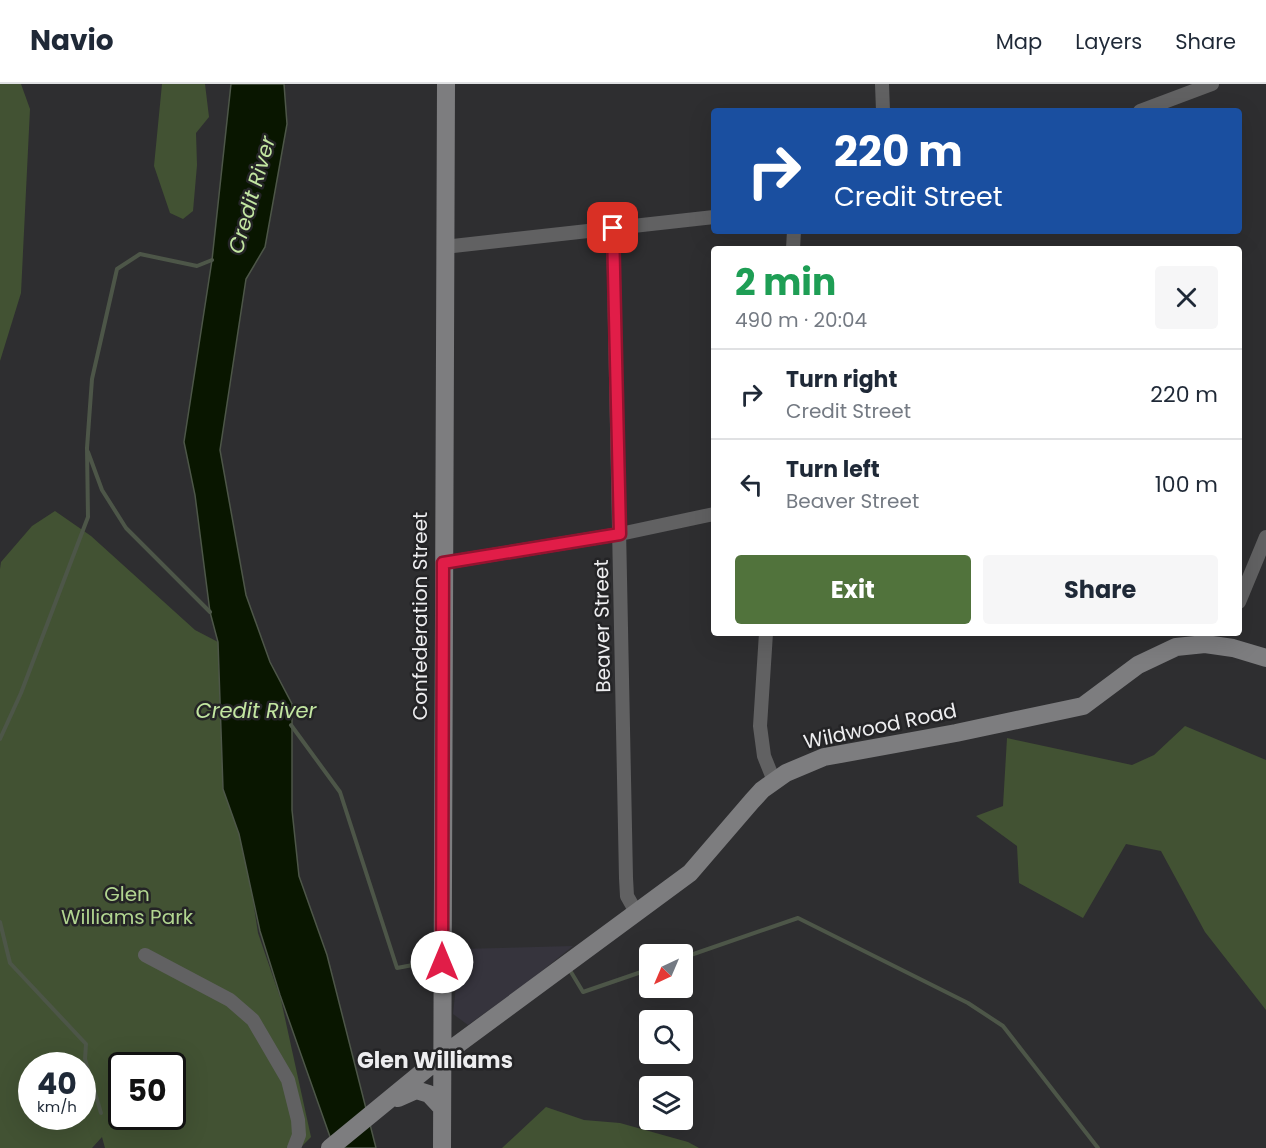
<!DOCTYPE html>
<html lang="en">
<head>
<meta charset="utf-8">
<style>
  :root { --surface:#fff; --page:#f6f6f7; --text:#1f2937; --muted:#747a83; --line:#e0e1e3; --accent:#51733c }
  body { margin:0; font-family:Poppins,sans-serif; background:var(--page); color:var(--text); height:100vh; display:flex; flex-direction:column; font-size:22px; white-space:nowrap }
  * { box-sizing:border-box; margin:0 }
  p { font-size:20px; color:var(--muted) }
  .icon { flex:none; width:33px; height:33px; fill:none; stroke:currentColor; stroke-width:2; stroke-linecap:round; stroke-linejoin:round }
  .map { position:relative; flex:1; overflow:hidden }
  .drawer { position:absolute; left:711px; top:162px; width:531px; height:390px; display:flex; flex-direction:column; background:var(--surface); border-radius:6px; box-shadow:0 6px 24px #0002 }
  .drawer>* { flex:none }
  .top-card { position:absolute; left:711px; top:24px; width:531px; height:126px; border-radius:6px; box-shadow:0 6px 24px #0002; background:#1a4fa0; color:#fff; overflow:hidden }
  .needle { width:39px; rotate:224deg }
  .tools { position:absolute; left:639px; top:860px; display:grid; gap:12px }
  .tools a { display:grid; place-items:center; width:54px; height:54px; border-radius:6px; background:var(--surface); box-shadow:0 6px 24px #0002; font-size:30px }
  .speed { position:absolute; left:18px; top:968px; display:flex; gap:12px; font-size:30px; font-weight:700; text-align:center }
  .speed>* { display:grid; place-content:center; width:78px; height:78px; border-radius:50%; background:var(--surface); box-shadow:0 6px 24px #0002; line-height:1 }
  .speed small { font-size:15px; font-weight:400 }
  .speed .limit { border:3px solid #111; border-radius:9px; background:#fff; color:#111 }
  .pin { position:absolute; display:grid; place-items:center; width:51px; height:51px; color:#fff; margin:-26px; border-radius:12px; box-shadow:0 3px 9px #0006 }
  .me { position:absolute; width:66px; margin:-33px; rotate:0deg; stroke-linejoin:round; filter:drop-shadow(0 0 4px #0008) }
  .turn { display:flex; align-items:center; gap:21px; height:126px; padding:0 24px; font-size:27px }
  .turn .icon { width:78px; height:78px; stroke-width:2.5 }
  .turn b { display:block; font-size:42px; line-height:51px }
  .round { display:grid; place-items:center; flex:none; width:63px; height:63px; border-radius:6px; background:var(--page) }
  .headline { display:flex; align-items:center; justify-content:space-between; height:102px; padding:0 24px }
  h1 { font-size:36px; font-weight:700; line-height:45px; color:#1e9e55 }
  .primary-button { display:flex; gap:12px; margin-top:auto; padding:12px 24px }
  .primary-button a { flex:1; height:69px; border-radius:6px; background:var(--accent); color:#fff; font-size:24px; font-weight:700; line-height:69px; text-align:center }
  .primary-button a+a { background:var(--page); color:var(--text) }
  ul { padding:0; list-style:none }
  li { display:flex; align-items:center; gap:18px; height:90px; padding:0 24px; border-top:2px solid var(--line) }
  li div { flex:1 }
  li b { display:block; font-size:22px }
  li em { font-style:normal }
  header { display:flex; align-items:center; gap:36px; box-sizing:border-box; height:84px; padding:0 30px; background:var(--surface); border-bottom:2px solid var(--line) }
  header strong { font-size:28px }
  nav { display:flex; gap:33px; margin-inline-start:auto; font-size:21px }
  .map>svg:first-child { display:block }
  .built { fill:#36343d }
  .green { fill:#425233; fill-rule:evenodd }
  .water { fill:#091600; stroke:#4d5648; stroke-width:1.5 }
  .lines { fill:none; stroke-linecap:round; stroke-linejoin:round }
  .stream { stroke:#4d5648; stroke-width:4 }
  .street { stroke:#616162; stroke-width:14 }
  .secondary { stroke:#7d7d7f; stroke-width:18 }
  .route-casing { stroke:#92132f; stroke-width:15 }
  .route { stroke:#e11d48; stroke-width:10 }
  .labels { text-anchor:middle; stroke-width:5; stroke-linejoin:round; paint-order:stroke }
  .street-label { font-size:20px; fill:#ededef; stroke:#242426 }
  .park-label { font-size:20px; fill:#b1d590; stroke:#242426 }
  .water-label { font-size:21px; font-style:italic; fill:#c2e6a1; stroke:#242426 }
  .quarter-label { font-size:22px; font-weight:bold; fill:#ededef; stroke:#242426 }
</style>
</head>
<body>
<header>
<strong>Navio</strong>
<nav><a>Map</a><a>Layers</a><a>Share</a></nav>
</header>
<div class="map">
<svg width="1266" height="1064" viewBox="0 0 1266 1064">
  <rect width="100%" height="100%" fill="#2e2e30"/>
  <path class="built" d="M573,862L527,899L468,941L453,930L460,865Z"/>
  <path class="green" d="M0,0H21L30,25L21,209L0,277Z
    M162,0H205L209,33L196,49L197,81L193,127L183,135L170,129L154,82Z
    M55,427L91,452L195,546L218,558L223,704L239,750L244,757L258,849L281,916L311,1053L300,1064H105L102,1053L92,1064H0V485L1,478L32,442ZM32,981H82V1032H32ZM122,981H172V1032H122Z
    M1185,642L1266,676V926L1205,848L1161,767L1126,760L1083,834L1019,799L1017,762L976,732L1003,722L1007,654L1132,681L1154,671Z
    M546,1023L584,1036L620,1039L688,1058L699,1064H502Z"/>
  <path class="water" d="M231,0H284L287,40L265,163L246,195L220,366L246,511L270,578L292,620V726L299,792L327,871L376,1064H334L280,911L260,847L239,750L223,705L218,558L210,528L195,411L184,358L212,176Z"/>
  <g class="lines">
    <path class="stream" d="M88,368L102,406L126,444L210,528
      M291,641L340,708L397,884L418,880
      M0,655L21,609L88,433L87,364L92,295L117,185L140,170L197,182L212,176
      M0,838L10,879L86,960L85,975L101,1029
      M682,874L798,834L968,919L1003,942L1098,1064
      M571,888L583,908L650,885"/>
    <path class="street" d="M882,0L883,27
      M1140,27L1212,0
      M613,144L626,794L627,812L636,828
      M444,163L714,133
      M793,165L794,147
      M443,479L620,450L714,430
      M1239,518L1266,453
      M766,549L760,642L764,672L774,697
      M145,871L230,916L253,936L288,996L298,1036L299,1051L294,1064"/>
    <path class="secondary" d="M398,1014L416,1006L429,1010L442,1024
      M330,1064L442,972L690,789L752,717L762,706L786,689L824,673L956,649L1083,622L1138,581L1176,563L1205,560L1233,564L1266,574
      M442,1064L446,0"/>
  </g>
  <g class="lines">
    <defs>
      <path id="route" d="M442,878L443,479L620,450L613,144"/>
    </defs>
    <use href="#route" class="route-casing"/>
    <use href="#route" class="route"/>
  </g>
  <g class="labels">
    <g class="street-label">
      <text transform="translate(420 532) rotate(-90)" y="7">Confederation Street</text>
      <text transform="translate(602 542) rotate(-91)" y="7">Beaver Street</text>
      <text transform="translate(880 642) rotate(-12)" y="7">Wildwood Road</text>
    </g>
    <g class="park-label">
      <text x="127" y="817">Glen<tspan x="127" dy="23">Williams Park</tspan></text>
    </g>
    <g class="water-label">
      <text transform="translate(252 111) rotate(-74)" y="7">Credit River</text>
      <text x="256" y="634">Credit River</text>
    </g>
    <g class="quarter-label">
      <text x="435" y="984">Glen Williams</text>
    </g>
  </g>
</svg>
<div class="tools">
<a><svg class="needle" viewBox="-14 -14 28 28"><path d="M0-13l5 13h-10z" fill="#e53935"/><path d="M0 13l5-13h-10z" fill="#747a83"/></svg></a>
<a><svg class="icon" aria-label="search" viewBox="0 0 24 24"><circle cx="10" cy="10" r="6"/><path d="M15 15l6 6"/></svg></a>
<a><svg class="icon" aria-label="layers" viewBox="0 0 24 24"><path d="M12 4l9 5-9 5-9-5zM3 14l9 5 9-5"/></svg></a>
</div>
<div class="speed"><div>40<small>km/h</small></div><div class="limit">50</div></div>
<div class="pin" style="left:613px;top:144px;background:#d93025"><svg class="icon" aria-label="arrive" viewBox="0 0 24 24"><path d="M6 21V4h12l-3 4 3 4H6"/></svg></div>
<svg class="me" style="left:442px;top:878px" viewBox="-20 -20 40 40"><circle r="19" fill="#fff"/><path d="M0-13L10 11 0 6-10 11z" fill="#e11d48"/></svg>
<div class="top-card">
<div class="turn"><svg class="icon" aria-label="right" viewBox="0 0 24 24"><path d="M7 20v-9h11M14 6l5 5-5 5"/></svg><div><b>220 m</b>Credit Street</div></div>
</div>
<section class="drawer">
<div class="headline"><div><h1>2 min</h1><p>490 m · 20:04</p></div><a class="round"><svg class="icon" aria-label="close" viewBox="0 0 24 24"><path d="M6 6l12 12M18 6L6 18"/></svg></a></div>
<ul>
<li><svg class="icon" aria-label="right" viewBox="0 0 24 24"><path d="M7 20v-9h11M14 6l5 5-5 5"/></svg><div><b>Turn right</b><p>Credit Street</p></div><em>220 m</em></li>
<li><svg class="icon" aria-label="left" viewBox="0 0 24 24"><path d="M17 20v-9H6M10 6l-5 5 5 5"/></svg><div><b>Turn left</b><p>Beaver Street</p></div><em>100 m</em></li>
</ul>
<div class="primary-button"><a>Exit</a><a>Share</a></div>
</section>
</div>
</body>
</html>
